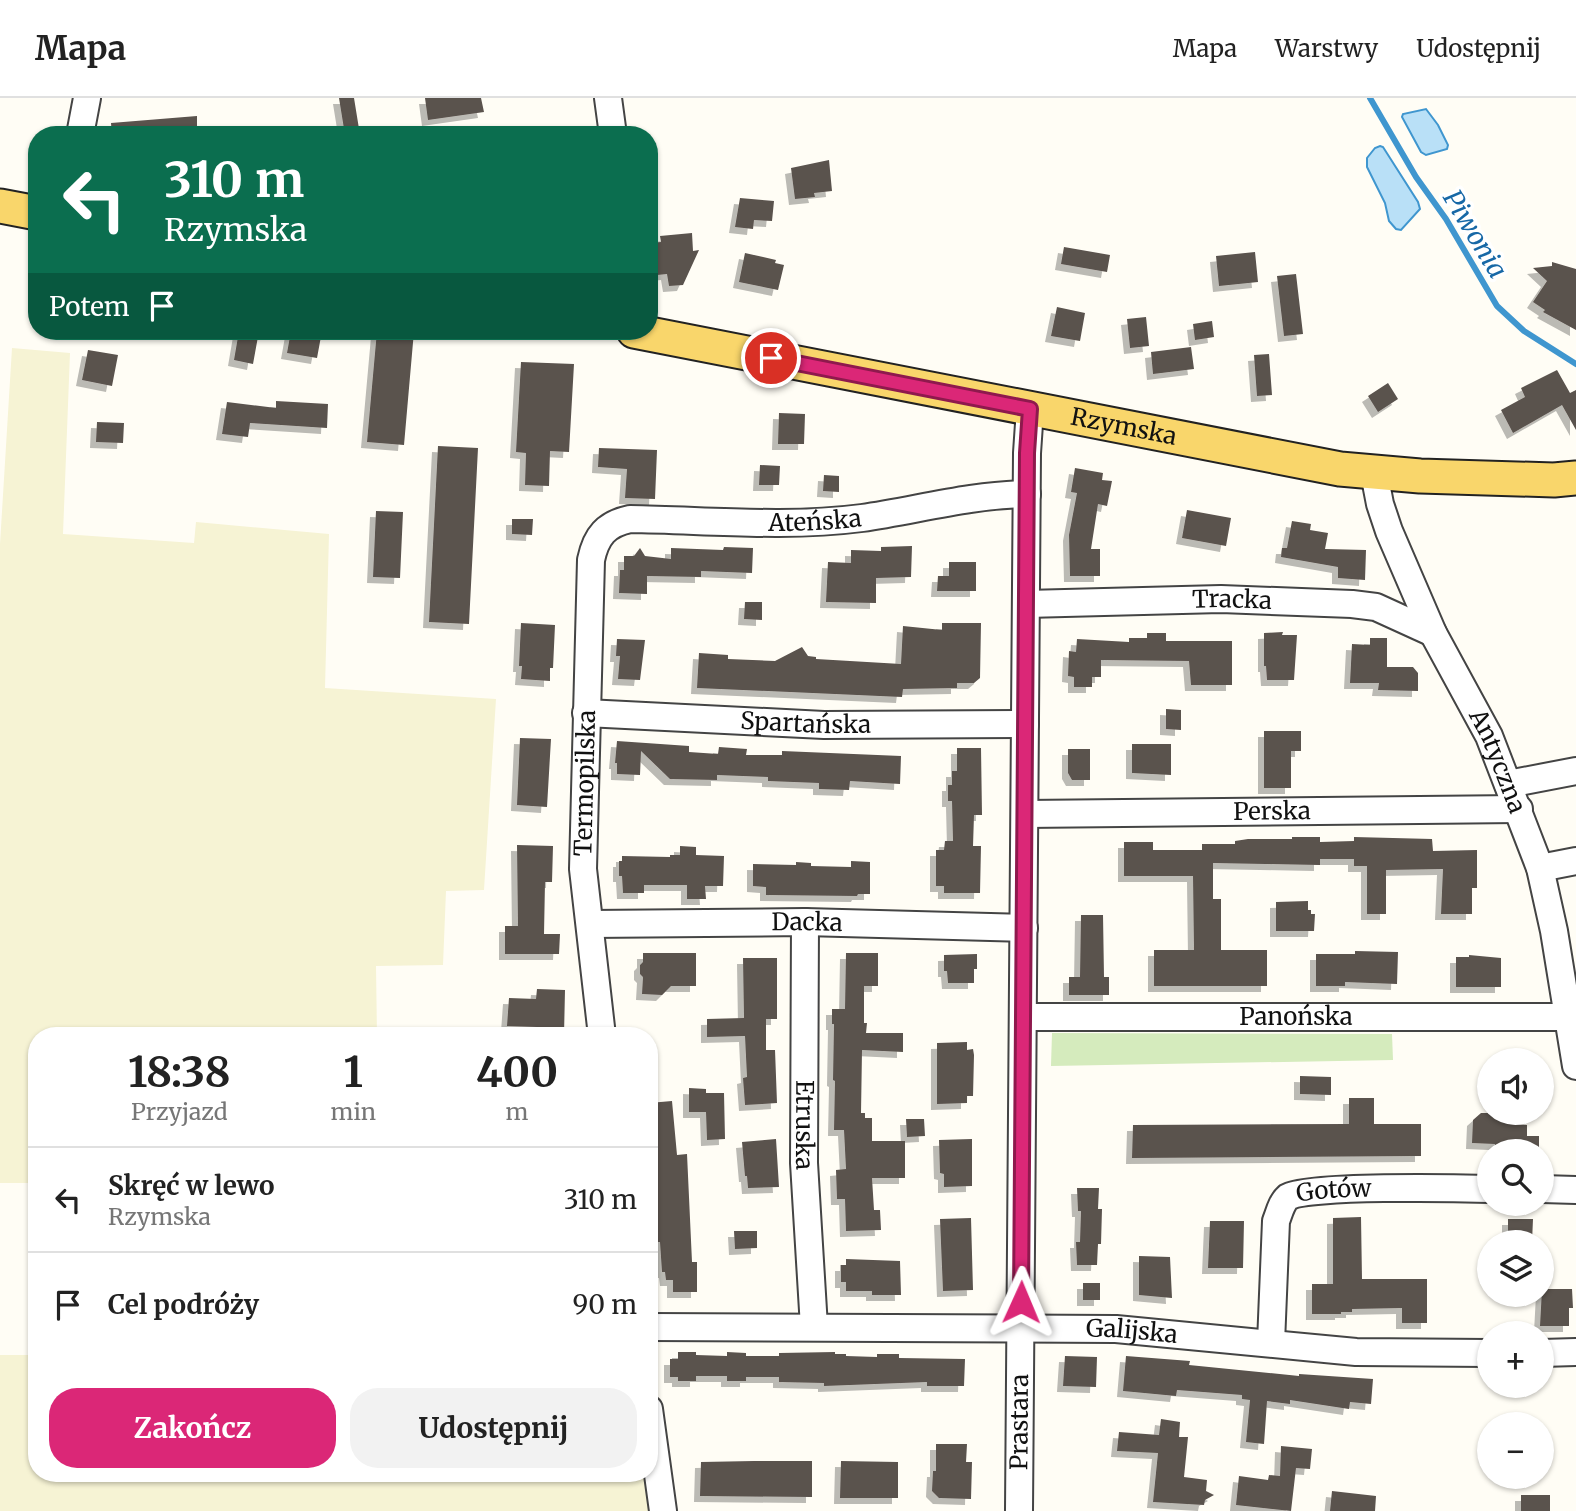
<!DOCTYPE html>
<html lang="pl">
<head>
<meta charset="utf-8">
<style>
  :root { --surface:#fff; --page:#f2f2f2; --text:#222; --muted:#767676; --line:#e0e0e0; --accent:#db2777 }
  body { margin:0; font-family:Merriweather,serif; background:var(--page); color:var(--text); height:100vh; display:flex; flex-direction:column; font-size:26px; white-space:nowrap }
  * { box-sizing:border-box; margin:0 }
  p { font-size:23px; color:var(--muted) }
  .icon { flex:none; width:38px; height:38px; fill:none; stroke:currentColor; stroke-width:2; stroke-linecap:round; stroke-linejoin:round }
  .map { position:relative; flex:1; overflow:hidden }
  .side { position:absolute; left:28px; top:929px; width:630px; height:455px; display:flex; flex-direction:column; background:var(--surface); border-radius:28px; box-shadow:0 2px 5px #0004 }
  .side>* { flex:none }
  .top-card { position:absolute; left:28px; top:28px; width:630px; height:214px; border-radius:28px; box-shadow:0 2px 5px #0004; background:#0b6e4f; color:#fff; overflow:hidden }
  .buttons { position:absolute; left:1477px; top:950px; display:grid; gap:14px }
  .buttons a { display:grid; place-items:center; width:77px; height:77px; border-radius:50%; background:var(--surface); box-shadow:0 2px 5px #0004; font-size:35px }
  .pin { position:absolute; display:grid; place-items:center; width:60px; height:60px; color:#fff; margin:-30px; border:4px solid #fff; border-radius:50%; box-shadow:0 2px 7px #0007 }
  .me { position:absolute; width:77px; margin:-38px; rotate:1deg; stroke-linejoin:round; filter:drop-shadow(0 0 5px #0008) }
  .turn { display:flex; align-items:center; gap:24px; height:147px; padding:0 21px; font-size:32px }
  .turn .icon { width:91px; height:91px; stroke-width:2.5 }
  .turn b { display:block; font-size:49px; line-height:60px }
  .then { display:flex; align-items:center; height:66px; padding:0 21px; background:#0003; gap:14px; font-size:26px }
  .eta { display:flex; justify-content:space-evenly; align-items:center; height:119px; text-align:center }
  .eta b { font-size:42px; font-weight:700; line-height:49px }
  .primary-button { display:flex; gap:14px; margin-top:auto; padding:14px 21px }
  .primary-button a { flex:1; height:80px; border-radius:28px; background:var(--accent); color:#fff; font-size:28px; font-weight:700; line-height:80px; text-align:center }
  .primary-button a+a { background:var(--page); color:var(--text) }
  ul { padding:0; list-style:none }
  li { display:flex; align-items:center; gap:21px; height:105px; padding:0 21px; border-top:2px solid var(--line) }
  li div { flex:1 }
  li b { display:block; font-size:26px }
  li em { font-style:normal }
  header { display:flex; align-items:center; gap:42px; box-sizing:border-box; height:98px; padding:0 35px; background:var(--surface); border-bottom:2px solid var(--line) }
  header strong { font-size:33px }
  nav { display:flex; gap:38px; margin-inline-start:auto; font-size:24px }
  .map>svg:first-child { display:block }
  .farmland { fill:#f6f3d4 }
  .green { fill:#d5ebbd }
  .water { fill:#b9e0f7; stroke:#3f96cf; stroke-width:2 }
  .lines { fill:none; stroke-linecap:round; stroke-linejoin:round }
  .stream { stroke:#3f96cf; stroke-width:6 }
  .building { fill:#5a524d; filter:url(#shadow) }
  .minor-casing { stroke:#444; stroke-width:30 }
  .major-casing { stroke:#222; stroke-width:37 }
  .minor { stroke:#fff; stroke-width:26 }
  .major { stroke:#f9d66b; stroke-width:33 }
  .route-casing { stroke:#8e194d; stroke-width:18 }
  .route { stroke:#db2777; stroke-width:12 }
  .labels { text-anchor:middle; stroke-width:7; stroke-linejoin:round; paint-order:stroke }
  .street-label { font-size:24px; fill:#111; stroke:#fff }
  .water-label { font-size:26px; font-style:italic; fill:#1768a6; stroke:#fff }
</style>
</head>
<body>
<header>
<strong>Mapa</strong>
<nav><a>Mapa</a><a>Warstwy</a><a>Udostępnij</a></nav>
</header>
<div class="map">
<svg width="1576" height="1413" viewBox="0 0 1576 1413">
  <defs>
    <filter id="shadow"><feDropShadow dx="-6" dy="6" stdDeviation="0" flood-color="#0004"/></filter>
  </defs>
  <rect width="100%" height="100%" fill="#fffdf5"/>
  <path class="farmland" d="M12,250L70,255L63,436L194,445L196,424L329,436L325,590L496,601L484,792L446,793L443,867L376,868L377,938H37V1085H0V446Z
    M0,1257H37V1376H647L653,1413H0Z"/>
  <path class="green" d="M1052,935L1392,936L1393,962L1051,968Z"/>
  <path class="water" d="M1426,11L1438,27L1448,47L1447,51L1426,57L1421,54L1402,19L1403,16Z
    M1380,48L1383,49L1418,104L1420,111L1401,132L1396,131L1389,123L1385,105L1367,69V60L1375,50Z"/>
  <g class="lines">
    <path class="stream" d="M1370,0L1416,79L1446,121L1497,208L1524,233L1576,266"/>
  </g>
  <path class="building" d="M339,0H354L360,37H345Z
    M425,0H481L484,14L428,22Z
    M197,18V34L112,37L111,25Z
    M829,62L832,93L814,95L815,99L795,101L791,70Z
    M740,100L774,103L772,123L754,122L753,131L735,129Z
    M692,135L693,153L699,152L683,187L669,188L667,176L657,177L652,145L661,144L660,138Z
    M1064,149L1110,157L1107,174L1061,166Z
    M1255,154L1258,184L1219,188L1216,158Z
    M745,155L776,162L775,165L784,167L778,192L739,184Z
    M1552,164L1576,171V232L1543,214L1545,212L1533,204L1547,183L1533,170L1552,168Z
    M1296,176L1303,236L1284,238L1277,178Z
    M1057,209L1085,215L1080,243L1051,238Z
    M1146,219L1149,248L1130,250L1127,221Z
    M1212,223L1214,239L1195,242L1193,226Z
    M239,233H259L253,266L234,262Z
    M291,233H322L317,260L287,255Z
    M377,233H414L404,347L367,344Z
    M1191,249L1194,271L1153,276L1151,254Z
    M88,252L118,257L112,288L82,282Z
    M1269,256L1272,297L1257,298L1254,257Z
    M521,264L574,266L569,354L550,353L549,388L525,387L526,355L516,354Z
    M1557,272L1570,295L1576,292V332L1562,307L1513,335L1501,312L1525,299L1521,290Z
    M1388,285L1398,301L1378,314L1368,298Z
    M276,303L328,306L327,330L250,325L248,339L222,336L227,304L276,310Z
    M779,315L805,316L804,346H778Z
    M97,324L124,325L123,345L96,344Z
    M438,348L478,350L469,526L429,524Z
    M599,350L657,352L655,401L625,400L627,371L598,369Z
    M760,367L780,368L779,387H759Z
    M1075,370L1103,375L1102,382L1112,383L1107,408L1098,406L1091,451H1100V478H1070L1069,437L1077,395L1071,394Z
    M824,377L839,378V394L823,393Z
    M1187,412L1231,420L1226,448L1182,440Z
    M376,413L403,414L400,480L373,479Z
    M512,421H533L532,437L512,436Z
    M1292,423L1311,426L1310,432L1328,435L1325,451L1366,452L1365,482L1338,480V469L1281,459L1282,450H1287Z
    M912,448L911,479L876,480V505L826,504L828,464L851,465V452L881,453V449Z
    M724,449L753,450L752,475L701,473V479L647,478V496L619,495L620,472H624V458H634L640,450L645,458L671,461V450L723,452Z
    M949,464H976V493H937L938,478H949Z
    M745,504H762V522L744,521Z
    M521,525L555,527L553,570H550V583L521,581L522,568H519Z
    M942,525H981L980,580L974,585H957V590L903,591L902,599L697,590L699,555L728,557V561L775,563L802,549L808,558L816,559V561L901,566L903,528L942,532Z
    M1283,534L1282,537H1297L1294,582H1267L1266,568H1264V535Z
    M1147,535H1166V543H1232V587H1191L1189,563L1101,562V579H1092V589H1074V579L1068,578L1069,553L1076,554L1077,541L1129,544V540H1147Z
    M1370,540H1387V569H1413L1418,575V593L1378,592L1379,585H1350L1352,546L1370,547Z
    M617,541L645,542L640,582L618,581L620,558H616Z
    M1166,611L1181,612V632L1166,631Z
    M1264,633H1301V653H1291V690H1264Z
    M520,640L551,641L547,709L517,707Z
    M617,643L689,648V654L718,656L719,649L747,651L746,657H782V653L901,658L900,686L850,683L849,692L819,691V685L768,683V679L717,677V682L670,681L641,653L640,677L617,676V665H615Z
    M1132,646H1171V677L1132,675Z
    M957,650H981L982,717H974L973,748H981L980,795H944V788H936V752H944L945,743H953L952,703H948V687H952V673H957Z
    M1068,651H1090V682H1072L1068,675Z
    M1292,739H1320V744L1354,743V739L1432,741L1433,753L1477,752V790H1472V816H1441L1443,771L1386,772V816H1367V768H1354V761H1320V767L1213,765V801H1221V852H1267V888H1154V852H1194L1193,778H1124V744H1153V752H1202V746H1235V743L1248,741H1292Z
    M517,747L553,748L552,784H545L544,836H560L559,856H505V828H518Z
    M680,748L696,749V757L724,758L723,788H705L706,801H687V787H644V795H623L622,778H619V763H622V758L670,759V757H680Z
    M851,763L870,764V796H858L857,798L766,797V789L753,788V766L796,767V764L811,765V768L851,769Z
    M1308,803V812H1311V816H1315L1314,833H1276V804Z
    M1081,817H1103L1104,879H1109V897H1069V879H1080Z
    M1355,853L1398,854L1397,886L1345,884V888H1316V856H1355Z
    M643,855H696V888H671L662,897L642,896L643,879L640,876V867L643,864Z
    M846,855H878V888H864V925H867L866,935H903V954L862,952L861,1015H865V1020H872V1043H905V1080H872L874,1112H880L881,1132L846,1133L845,1101H837L836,1072L846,1071L844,1032H834L835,983L833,982L834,926H832V911H845Z
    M977,856V871H974V885H948L947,873H944V857Z
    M1469,857L1501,860V889H1456V859H1469Z
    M743,860H777V921H766V952H775L777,1005L745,1007L743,980L747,979L745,938L707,939V921L744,920Z
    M537,891L565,892L564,937L536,936L537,929L507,928L509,900L536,901Z
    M967,944V952L973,951L974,957L973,998H967V1005L937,1006V945Z
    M1300,978L1331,979V997L1300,996Z
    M689,990L706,991V995H724L725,1041L707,1042L706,1014H689Z
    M1349,1000H1374V1026H1421V1058L1132,1060L1133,1027L1349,1026Z
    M672,1003L677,1057L687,1056L692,1164H697V1194H673V1182H666L665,1174H662L660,1144H657V1127H655V1088H649V1056H652L649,1005Z
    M1481,1015H1509V1026L1527,1027V1038H1539V1054H1495V1046L1472,1045L1473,1022Z
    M906,1021H924L925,1038L907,1039Z
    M776,1041L779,1089L748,1090L747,1078H745L742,1044Z
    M972,1041V1088L944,1089V1076L940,1075L939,1042Z
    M1077,1090H1099L1098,1111H1102L1101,1146H1098L1097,1167H1077L1076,1144H1080L1081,1113H1078Z
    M1361,1119L1362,1181H1427V1225H1402V1210L1352,1211V1214H1341V1216H1312V1186H1333V1120Z
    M971,1120L973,1192L943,1193L940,1121Z
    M1508,1121H1533L1532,1144H1508Z
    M1210,1123H1244L1243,1170H1208Z
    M734,1133H757V1150L735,1151Z
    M1139,1158L1170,1159L1172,1200L1139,1197Z
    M846,1161L900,1163L901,1197H872V1193H846V1184H841V1167H846Z
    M1083,1185H1100V1202H1083Z
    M1542,1191H1572L1573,1210H1569V1228H1540Z
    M678,1254H696V1257L727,1258V1254L746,1255V1258H779V1255L835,1254V1256H846V1258L877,1259V1256H899V1260L965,1261L964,1288H927V1284L824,1288V1285L779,1284V1279H746V1283H727V1278H696V1283H678V1279H670V1261H678Z
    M1065,1258L1097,1259L1096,1289L1063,1288Z
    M1126,1258L1190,1263L1189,1267L1299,1278V1276L1373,1281L1371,1306L1350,1304L1349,1311L1290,1302V1306L1267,1303L1264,1346L1246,1344L1250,1302L1242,1301V1297L1177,1292L1176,1298L1123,1293Z
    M1161,1321L1180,1324L1179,1339H1188L1184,1379L1207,1382L1206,1393L1214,1397L1205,1402L1204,1407L1153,1404L1158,1355L1117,1353L1119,1334L1159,1337Z
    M936,1346H967L966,1364H972L971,1401L939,1400L932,1393L933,1373H936Z
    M1281,1348L1312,1351L1310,1371L1296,1370L1291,1413L1236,1407L1239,1378L1268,1382L1269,1377L1280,1378Z
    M754,1363H812V1399L700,1398L701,1364Z
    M841,1363L898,1364V1400H840Z
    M1332,1393L1376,1398L1375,1413H1330Z
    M1521,1397H1550V1413H1521Z"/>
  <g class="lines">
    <defs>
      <g id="minor">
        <path d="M608,0L613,37"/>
        <path d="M80,37L87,0"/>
        <path id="s1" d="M1374,375L1380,406L1389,433L1433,535L1489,638L1540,770L1554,833L1576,968"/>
        <path id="s2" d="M1026,506L1221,501L1352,506L1376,509L1433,535"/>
        <path id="s3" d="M586,615L824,627L1025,626"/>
        <path d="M1508,686L1576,673"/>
        <path id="s4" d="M1025,716L1519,711"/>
        <path d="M1540,770L1576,763"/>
        <path id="s5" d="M805,824L804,1065L814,1229"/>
        <path id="s6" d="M590,826L805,824L1024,830"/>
        <path id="s7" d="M1023,919H1568"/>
        <path id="s8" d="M602,938L583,771L591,462C596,438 606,426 630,421C706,422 786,430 862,420C917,412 970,397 1027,396"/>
        <path d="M1542,1091L1576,1092"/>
        <path id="s9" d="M649,1229L1116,1231L1356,1254L1489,1255"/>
        <path id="s10" d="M1271,1245L1276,1123C1279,1116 1281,1105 1288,1099C1307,1087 1458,1090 1489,1091"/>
        <path d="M1542,1255L1576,1254"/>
        <path d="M649,1311L663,1413"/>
        <path id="s11" d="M1019,1413L1027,355L1030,311"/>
      </g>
      <g id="major">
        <path d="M0,108L37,115"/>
        <path id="s12" d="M634,233L1340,371L1420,378L1554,382L1576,380"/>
      </g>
    </defs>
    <use href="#minor" class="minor-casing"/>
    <use href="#major" class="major-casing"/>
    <use href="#minor" class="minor"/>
    <use href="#major" class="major"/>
  </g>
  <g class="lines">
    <defs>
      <path id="route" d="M771,260L1030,311L1027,355L1021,1204"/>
    </defs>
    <use href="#route" class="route-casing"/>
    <use href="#route" class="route"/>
  </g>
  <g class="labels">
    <g class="street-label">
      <text dy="8" stroke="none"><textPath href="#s12" startOffset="499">Rzymska</textPath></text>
      <text dy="8" stroke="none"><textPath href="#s8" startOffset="723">Ateńska</textPath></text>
      <text dy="8" stroke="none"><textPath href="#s2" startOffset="206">Tracka</textPath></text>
      <text dy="8" stroke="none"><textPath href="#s3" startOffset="220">Spartańska</textPath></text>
      <text dy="8" stroke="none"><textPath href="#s1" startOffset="315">Antyczna</textPath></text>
      <text dy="8" stroke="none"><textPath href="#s8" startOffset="254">Termopilska</textPath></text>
      <text dy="8" stroke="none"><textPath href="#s4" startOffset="247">Perska</textPath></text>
      <text dy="8" stroke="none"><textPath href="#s6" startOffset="217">Dacka</textPath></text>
      <text dy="8" stroke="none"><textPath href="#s7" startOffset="273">Panońska</textPath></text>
      <text dy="8" stroke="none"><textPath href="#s5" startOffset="203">Etruska</textPath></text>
      <text dy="8" stroke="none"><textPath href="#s10" startOffset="196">Gotów</textPath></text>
      <text dy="8" stroke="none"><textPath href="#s9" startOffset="483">Galijska</textPath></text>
      <text dy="8" stroke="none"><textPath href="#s11" startOffset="89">Prastara</textPath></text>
    </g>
    <g class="water-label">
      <text transform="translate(1475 136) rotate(59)" y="9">Piwonia</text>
    </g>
  </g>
</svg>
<div class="buttons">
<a><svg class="icon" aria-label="sound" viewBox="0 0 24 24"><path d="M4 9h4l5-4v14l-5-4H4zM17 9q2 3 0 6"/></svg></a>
<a><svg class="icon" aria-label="search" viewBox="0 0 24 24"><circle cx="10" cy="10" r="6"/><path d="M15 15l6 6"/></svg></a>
<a><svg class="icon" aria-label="layers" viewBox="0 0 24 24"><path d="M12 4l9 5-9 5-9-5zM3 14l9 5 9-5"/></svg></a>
<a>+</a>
<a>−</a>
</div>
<div class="pin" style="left:771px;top:260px;background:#d93025"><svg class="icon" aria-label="arrive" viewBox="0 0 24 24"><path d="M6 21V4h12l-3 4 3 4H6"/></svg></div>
<svg class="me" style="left:1021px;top:1204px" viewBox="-20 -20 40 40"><path d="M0-17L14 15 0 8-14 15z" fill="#db2777" stroke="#fff" stroke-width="4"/></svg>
<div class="top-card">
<div class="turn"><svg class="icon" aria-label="left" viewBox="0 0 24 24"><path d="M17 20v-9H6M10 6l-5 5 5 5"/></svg><div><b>310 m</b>Rzymska</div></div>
<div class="then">Potem<svg class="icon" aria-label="arrive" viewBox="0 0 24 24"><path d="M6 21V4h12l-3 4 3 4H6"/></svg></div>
</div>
<section class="side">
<div class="eta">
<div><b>18:38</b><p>Przyjazd</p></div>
<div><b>1</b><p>min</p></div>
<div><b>400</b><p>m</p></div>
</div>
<ul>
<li><svg class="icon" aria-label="left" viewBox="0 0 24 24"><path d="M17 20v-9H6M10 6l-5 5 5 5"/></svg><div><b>Skręć w lewo</b><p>Rzymska</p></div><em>310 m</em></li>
<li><svg class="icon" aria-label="arrive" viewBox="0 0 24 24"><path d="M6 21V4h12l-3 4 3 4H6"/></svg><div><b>Cel podróży</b></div><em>90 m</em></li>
</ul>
<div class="primary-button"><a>Zakończ</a><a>Udostępnij</a></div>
</section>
</div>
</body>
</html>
